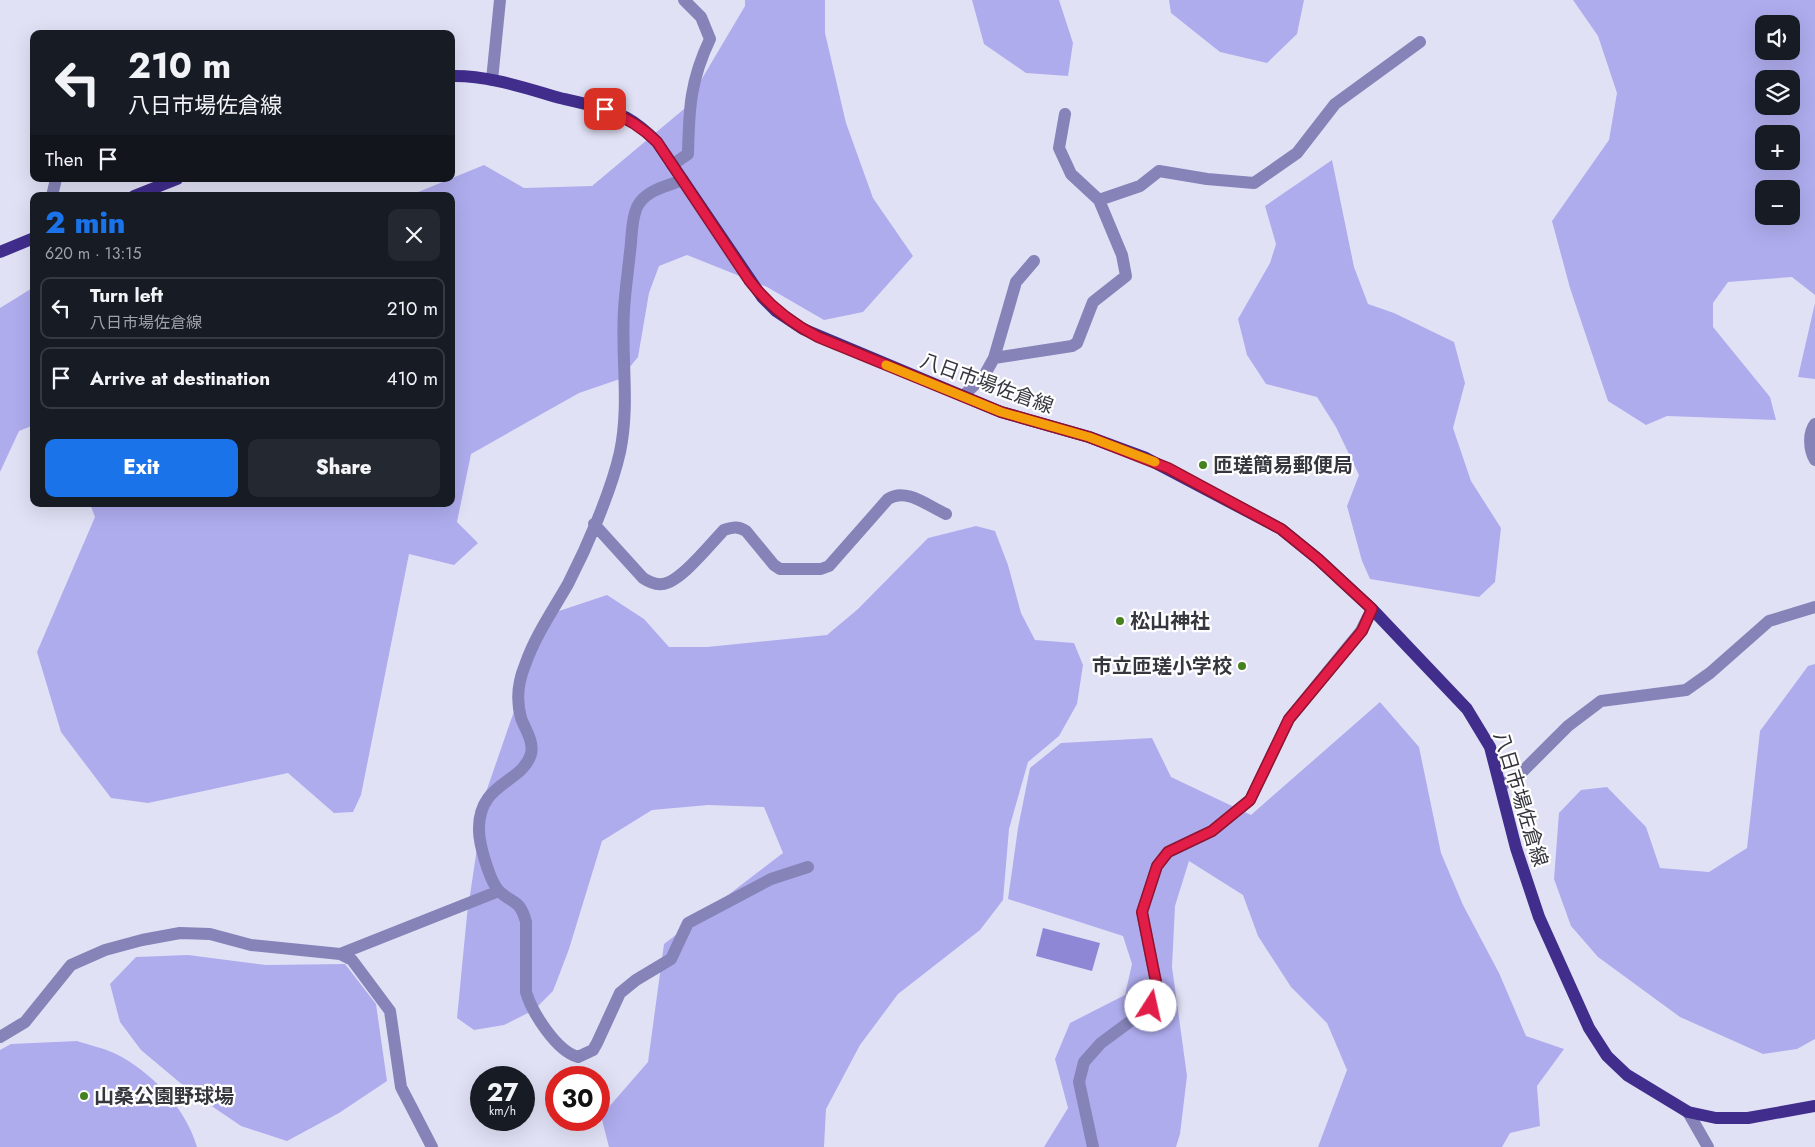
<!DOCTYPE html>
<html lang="en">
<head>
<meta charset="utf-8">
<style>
  :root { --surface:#171b24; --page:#242831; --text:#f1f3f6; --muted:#9ea1a6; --line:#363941; --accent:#1a73e8 }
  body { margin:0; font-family:Jost,"Noto Sans JP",sans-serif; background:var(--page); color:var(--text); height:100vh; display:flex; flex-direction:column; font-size:19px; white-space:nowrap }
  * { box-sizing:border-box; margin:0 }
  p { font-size:16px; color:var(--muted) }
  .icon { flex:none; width:28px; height:28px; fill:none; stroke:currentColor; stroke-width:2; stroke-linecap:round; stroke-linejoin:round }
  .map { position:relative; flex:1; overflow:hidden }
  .details { position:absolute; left:30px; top:192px; width:425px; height:315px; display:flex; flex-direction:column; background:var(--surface); border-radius:10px; box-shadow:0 5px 20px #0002 }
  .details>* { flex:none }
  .banner { position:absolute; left:30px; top:30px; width:425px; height:152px; border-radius:10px; box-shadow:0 5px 20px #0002; background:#171b24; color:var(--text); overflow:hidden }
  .tools { position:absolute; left:1755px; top:15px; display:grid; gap:10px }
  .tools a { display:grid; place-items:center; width:45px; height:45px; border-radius:10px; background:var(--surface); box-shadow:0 5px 20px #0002; font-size:25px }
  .speed { position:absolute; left:470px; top:1066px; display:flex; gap:10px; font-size:25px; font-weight:700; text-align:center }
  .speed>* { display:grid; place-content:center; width:65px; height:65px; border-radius:50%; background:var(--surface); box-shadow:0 5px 20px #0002; line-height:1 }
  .speed small { font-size:12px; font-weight:400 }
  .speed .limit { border:8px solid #d22; background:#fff; color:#111 }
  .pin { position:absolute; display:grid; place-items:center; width:42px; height:42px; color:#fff; margin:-21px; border-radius:10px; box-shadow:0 2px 8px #0006 }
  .me { position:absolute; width:55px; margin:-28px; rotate:10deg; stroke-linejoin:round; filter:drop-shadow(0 0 4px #0008) }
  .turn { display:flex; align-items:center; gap:18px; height:105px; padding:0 15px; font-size:22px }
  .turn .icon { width:65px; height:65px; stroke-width:2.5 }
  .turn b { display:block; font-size:35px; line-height:42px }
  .then { display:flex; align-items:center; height:48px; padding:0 15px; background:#0003; gap:10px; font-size:19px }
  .round { display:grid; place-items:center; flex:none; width:52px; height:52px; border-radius:10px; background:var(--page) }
  .overview { display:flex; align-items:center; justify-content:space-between; height:85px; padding:0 15px }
  h1 { font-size:30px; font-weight:800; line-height:38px; color:var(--accent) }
  .cta { display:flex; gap:10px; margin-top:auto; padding:10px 15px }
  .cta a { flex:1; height:58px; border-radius:10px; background:var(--accent); color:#fff; font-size:20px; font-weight:800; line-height:58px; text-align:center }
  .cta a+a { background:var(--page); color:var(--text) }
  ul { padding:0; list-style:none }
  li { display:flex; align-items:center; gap:15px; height:62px; margin:0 10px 8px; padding:0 5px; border:2px solid var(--line); border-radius:10px }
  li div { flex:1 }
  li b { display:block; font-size:19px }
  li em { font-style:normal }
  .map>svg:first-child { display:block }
  .green { fill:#afacee; fill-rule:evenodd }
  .water { fill:#8d87d6 }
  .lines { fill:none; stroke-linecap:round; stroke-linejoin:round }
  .minor { stroke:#8583b8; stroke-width:12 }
  .major { stroke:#402d8c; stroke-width:12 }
  .route-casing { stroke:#92132f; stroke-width:12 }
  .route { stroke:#e11d48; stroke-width:9 }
  .slow { stroke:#f59e0b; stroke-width:9 }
  .poi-dot { fill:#45811f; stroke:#fff; stroke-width:2 }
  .labels { text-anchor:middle; stroke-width:4.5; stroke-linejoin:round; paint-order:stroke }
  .street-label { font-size:20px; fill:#36363e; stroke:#fff }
  .poi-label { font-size:20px; font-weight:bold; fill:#36363e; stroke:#fff; text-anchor:start }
</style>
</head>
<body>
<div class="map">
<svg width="1815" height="1147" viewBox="0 0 1815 1147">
  <rect width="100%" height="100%" fill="#e1e1f6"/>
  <path class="green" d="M745,0H825V33L846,123L873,198L913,256L863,312L824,320L767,287L687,255L659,266L649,293L638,357L620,379L579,393L471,454L457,522L478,543L454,565L409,554L361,795L353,812L334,813L288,773L148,803L111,798L61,732L37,652L95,517L90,504H451V196L411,195L484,165L524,188L592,186L684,109L745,6Z
    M972,0H1059L1073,43L1068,76L1026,73L984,44Z
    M1169,0H1304L1297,34L1267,63L1220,52L1171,13Z
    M1573,0H1815V295L1792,277L1728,282L1713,303V327L1770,397L1776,420L1667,416L1646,425L1608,401L1570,288L1552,221L1609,140L1617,93L1598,36ZM1764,24H1791V51H1764ZM1764,79H1791V106H1764ZM1764,134H1791V161H1764ZM1764,189H1791V216H1764Z
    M1332,160L1354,267L1368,304L1394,313L1454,342L1465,383L1453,428L1471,481L1501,528L1495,582L1479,597L1370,579L1362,561L1347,506L1359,475L1336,427L1317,397L1266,384L1247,355L1238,319L1270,263L1276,244L1265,206Z
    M34,287V425L19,431L0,472V308Z
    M1815,303V379L1798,377Z
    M976,526L995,531L1008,565L1021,613L1035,640L1074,643L1083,665L1077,704L1059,736L1028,762L1009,829L1003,900L980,930L898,994L860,1045L826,1109L824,1147H609L601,1116L648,1062L664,944L783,853L764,807L708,805L652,810L602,841L569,949L553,991L534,1010L504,1025L474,1030L457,1018L467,915L485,795L529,668L553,613L607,595L644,619L669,647H707L827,635L858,609L928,538Z
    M1815,664V1039L1797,1049L1763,1054L1680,1017L1598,957L1571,926L1554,879L1559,813L1581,790L1607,787L1646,827L1660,868L1709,872L1747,848L1760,731L1808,666Z
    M1380,702L1419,747L1441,853L1463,905L1499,973L1526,1036L1564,1049L1537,1086L1540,1126L1510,1133L1502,1147H1318L1347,1070L1327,1023L1291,987L1258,936L1243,895L1189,861L1175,906L1172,967L1187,1076L1180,1134L1176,1147H1044L1068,1108L1055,1059L1070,1023L1125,995L1132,964L1123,936L1008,899L1018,828L1030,768L1061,743L1152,738L1171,777L1251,815Z
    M188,955L266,965L345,964L376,1004L387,1081L339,1113L287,1141L241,1126L191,1092L141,1050L120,1022L110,984L136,957Z
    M77,1041C89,1045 103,1048 114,1053C151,1071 186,1108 197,1147H0V1050L11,1044Z"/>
  <path class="water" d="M1043,928L1100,943L1092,971L1036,956Z"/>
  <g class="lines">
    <path class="minor" d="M492,80L500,0
      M1065,114L1059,148L1071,174L1099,200
      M672,165L688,154C689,109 690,81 710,39L701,17L684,0
      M683,180C667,186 645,190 637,207C631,220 632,238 630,252C628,272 625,291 624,310C621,358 630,404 620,452C611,492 587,547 568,584C553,610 535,636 525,665C518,682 516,700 521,718C525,729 534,741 531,754C522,784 478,782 479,830C479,844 490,883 500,892C515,905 520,900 526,922V992C532,1012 556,1051 578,1057L593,1050L597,1043L620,993L636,980L671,959L688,923L771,879L808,867
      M52,196L56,179
      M994,358L1072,346L1077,343L1093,302L1126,276L1122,255L1099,200L1140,186L1159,171L1207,179L1254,183L1297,153L1335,104L1420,42
      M963,396L984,376L994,358L1016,282L1034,261
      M1815,424C1808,433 1809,450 1815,460
      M594,524L643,578C649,582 655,585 662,584C680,583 711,543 724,530C733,527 738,526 746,531L774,565L780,569H821L829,566L888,499C906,487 928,506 946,514
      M1501,786L1520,774L1568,726L1601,701L1686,690L1710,673L1769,621L1815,607
      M340,954L499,891
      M0,1037L25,1022L71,965L105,950L142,940L180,933L210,934L251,945L340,954L352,960L390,1011L401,1087L432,1147
      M1688,1112L1708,1147
      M1093,1147L1079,1082L1084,1062L1101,1043L1151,1006L1157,987L1142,912L1157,866L1168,852L1212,831L1250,800L1289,719L1361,631L1372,609"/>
    <path class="major" d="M451,76C488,75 525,88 560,98C582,103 606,108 627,118C638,124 647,132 657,142L762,297L776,311L803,329L1001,412L1089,437L1146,458L1281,529L1318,559L1372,609L1467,709L1490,747L1516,848L1539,917L1589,1028L1607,1056L1627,1075L1688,1112L1716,1118H1748L1815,1106
      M134,196L177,179
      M0,252L34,238"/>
  </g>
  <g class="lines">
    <defs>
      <path id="route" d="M605,109C625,117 641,126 657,142L749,280C768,305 789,322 818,337L1001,412L1089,437L1168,468L1281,529L1318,559L1372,609L1362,631L1289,719L1250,800L1212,831L1168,852L1157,866L1142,912L1157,987L1151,1006"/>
    </defs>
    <use href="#route" class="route-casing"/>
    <use href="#route" class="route"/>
    <path class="slow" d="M886,365L1001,412L1089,437L1155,462"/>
  </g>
  <g class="poi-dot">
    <circle cx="1203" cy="465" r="5"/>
    <circle cx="1120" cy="621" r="5"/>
    <circle cx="1242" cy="666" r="5"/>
    <circle cx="84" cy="1096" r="5"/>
  </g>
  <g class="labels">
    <g class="street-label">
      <text transform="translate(987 383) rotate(20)" y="7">八日市場佐倉線</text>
      <text transform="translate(1521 799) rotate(73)" y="7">八日市場佐倉線</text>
    </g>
    <g class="poi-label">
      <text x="1213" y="472">匝瑳簡易郵便局</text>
      <text x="1130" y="628">松山神社</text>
      <text x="1232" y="673" text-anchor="end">市立匝瑳小学校</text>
      <text x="94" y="1103">山桑公園野球場</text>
    </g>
  </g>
</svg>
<div class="tools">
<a><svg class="icon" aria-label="sound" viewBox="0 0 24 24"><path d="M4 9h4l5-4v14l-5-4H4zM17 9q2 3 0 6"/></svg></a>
<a><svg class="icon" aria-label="layers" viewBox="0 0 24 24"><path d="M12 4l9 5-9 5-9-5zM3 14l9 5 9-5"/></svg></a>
<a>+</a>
<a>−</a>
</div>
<div class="speed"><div>27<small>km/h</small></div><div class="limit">30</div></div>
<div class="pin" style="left:605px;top:109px;background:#d93025"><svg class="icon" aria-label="arrive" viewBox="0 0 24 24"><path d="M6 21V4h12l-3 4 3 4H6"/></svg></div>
<svg class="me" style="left:1151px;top:1006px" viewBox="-20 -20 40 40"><circle r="19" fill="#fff"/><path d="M0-13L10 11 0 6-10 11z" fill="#e11d48"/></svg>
<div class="banner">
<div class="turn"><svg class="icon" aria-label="left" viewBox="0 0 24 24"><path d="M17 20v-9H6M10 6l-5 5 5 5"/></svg><div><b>210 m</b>八日市場佐倉線</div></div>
<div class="then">Then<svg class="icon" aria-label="arrive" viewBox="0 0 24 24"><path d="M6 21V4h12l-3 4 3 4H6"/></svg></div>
</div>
<section class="details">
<div class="overview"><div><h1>2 min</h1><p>620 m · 13:15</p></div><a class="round"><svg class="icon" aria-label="close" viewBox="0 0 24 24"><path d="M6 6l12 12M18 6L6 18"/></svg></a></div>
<ul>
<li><svg class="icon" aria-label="left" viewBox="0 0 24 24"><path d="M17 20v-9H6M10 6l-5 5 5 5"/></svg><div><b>Turn left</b><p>八日市場佐倉線</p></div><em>210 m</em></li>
<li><svg class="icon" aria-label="arrive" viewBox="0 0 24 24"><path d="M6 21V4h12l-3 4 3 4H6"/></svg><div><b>Arrive at destination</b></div><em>410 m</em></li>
</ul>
<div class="cta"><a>Exit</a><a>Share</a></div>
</section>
</div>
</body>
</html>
